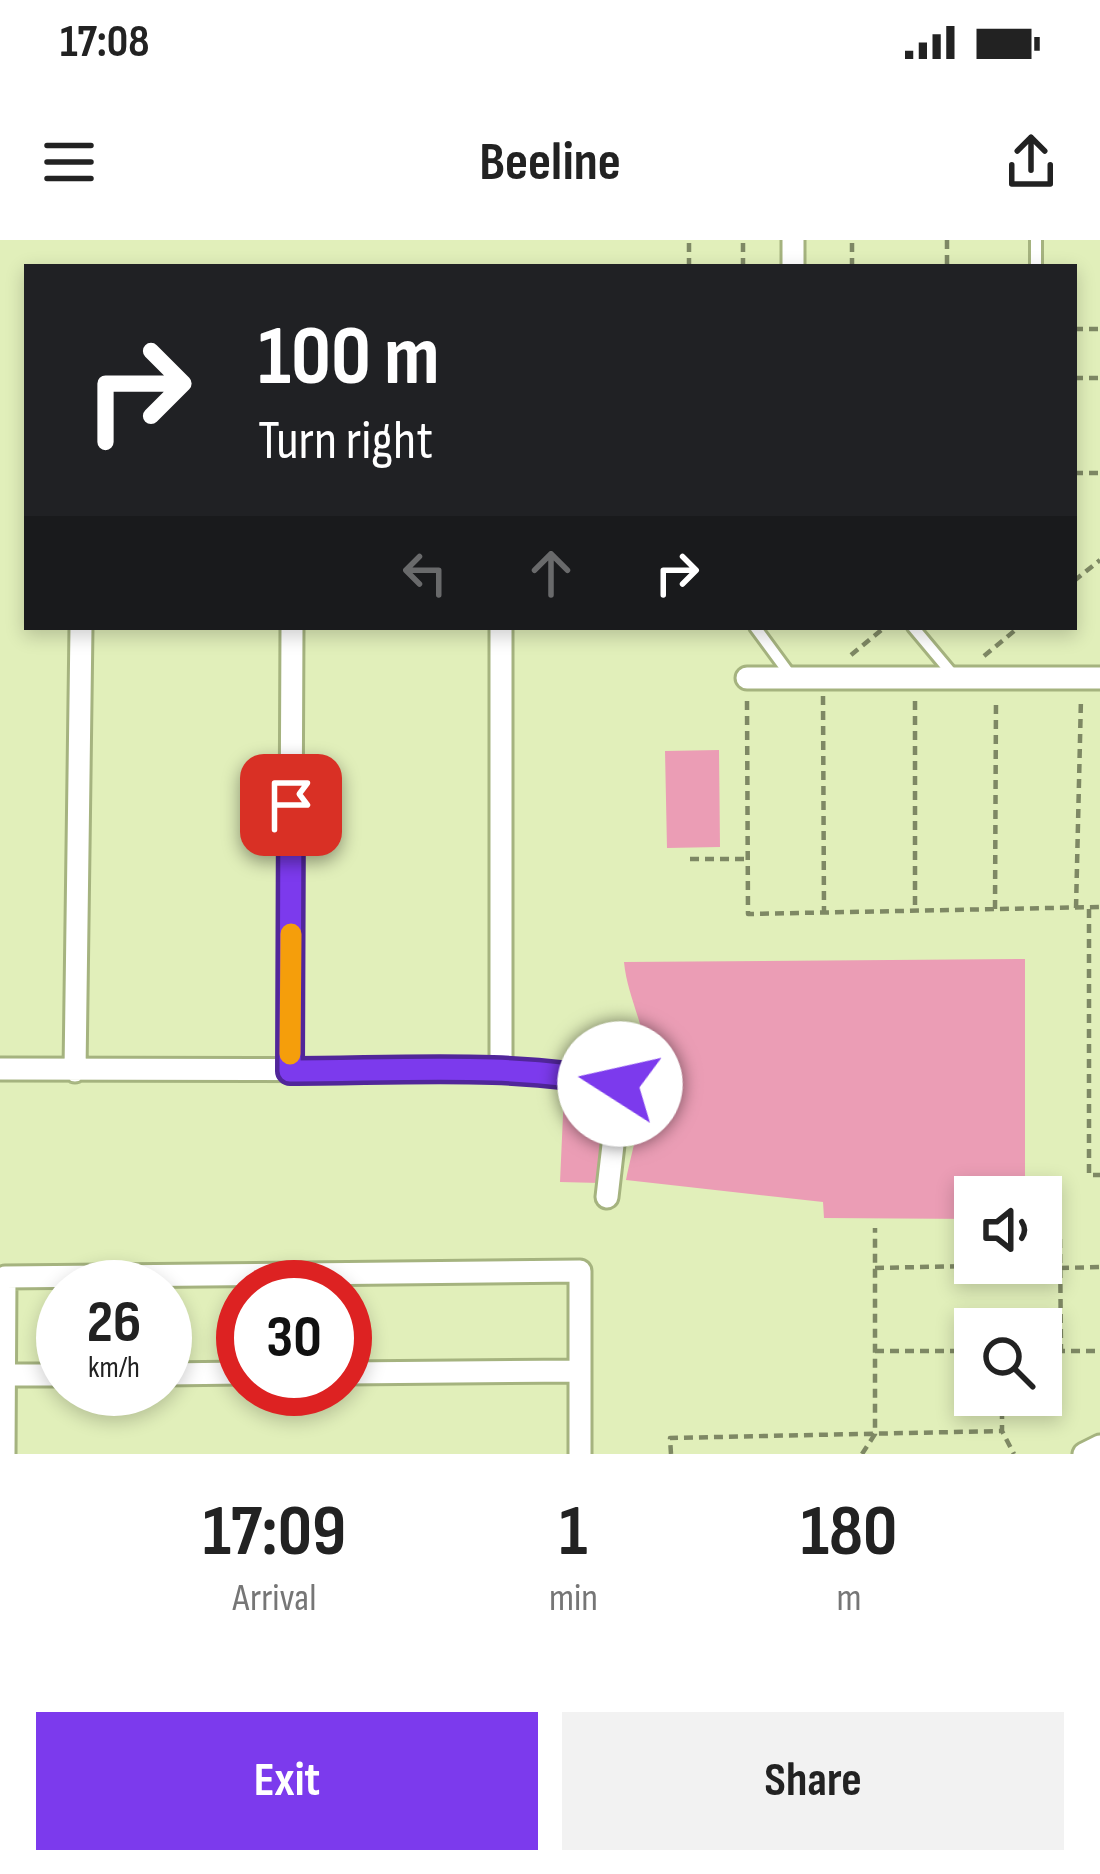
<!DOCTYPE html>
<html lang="en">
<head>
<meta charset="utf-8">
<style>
  :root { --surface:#fff; --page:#f2f2f2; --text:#222; --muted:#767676; --accent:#7c3aed }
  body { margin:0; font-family:"Sofia Sans Condensed",sans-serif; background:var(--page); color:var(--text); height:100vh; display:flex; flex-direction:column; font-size:45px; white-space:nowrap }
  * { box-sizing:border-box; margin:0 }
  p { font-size:39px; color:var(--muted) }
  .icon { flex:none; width:66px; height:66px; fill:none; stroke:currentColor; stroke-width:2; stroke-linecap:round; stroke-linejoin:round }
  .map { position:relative; height:1214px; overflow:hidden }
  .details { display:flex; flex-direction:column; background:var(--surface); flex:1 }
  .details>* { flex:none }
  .banner { position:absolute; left:24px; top:24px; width:1053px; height:366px; border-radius:0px; box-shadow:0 6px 18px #0003; background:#202124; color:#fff; overflow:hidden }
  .tools { position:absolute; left:954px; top:936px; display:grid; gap:24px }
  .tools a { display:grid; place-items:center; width:108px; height:108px; border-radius:0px; background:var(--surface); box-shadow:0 6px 18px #0003; font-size:60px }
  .speed { position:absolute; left:36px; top:1020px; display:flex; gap:24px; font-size:60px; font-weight:700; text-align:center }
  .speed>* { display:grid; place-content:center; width:156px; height:156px; border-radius:50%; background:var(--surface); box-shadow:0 6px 18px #0003; line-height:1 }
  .speed small { font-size:30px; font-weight:400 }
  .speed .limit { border:18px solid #d22; background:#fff; color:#111 }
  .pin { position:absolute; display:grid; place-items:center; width:102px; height:102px; color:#fff; margin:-51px; border-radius:24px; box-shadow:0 6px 18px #0006 }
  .me { position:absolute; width:132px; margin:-66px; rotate:280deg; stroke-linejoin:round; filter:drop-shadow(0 0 9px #0008) }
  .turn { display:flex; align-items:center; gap:42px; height:252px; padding:0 36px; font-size:54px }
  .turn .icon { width:156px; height:156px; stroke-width:2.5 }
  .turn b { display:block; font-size:84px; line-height:102px }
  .lanes { display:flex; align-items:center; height:114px; padding:0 36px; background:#0003; justify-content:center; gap:60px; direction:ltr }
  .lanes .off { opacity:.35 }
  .eta { display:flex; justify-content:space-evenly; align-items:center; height:204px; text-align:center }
  .eta b { font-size:72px; font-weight:700; line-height:84px }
  .action { display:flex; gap:24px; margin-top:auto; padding:24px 36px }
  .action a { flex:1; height:138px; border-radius:0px; background:var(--accent); color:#fff; font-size:48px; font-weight:700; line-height:138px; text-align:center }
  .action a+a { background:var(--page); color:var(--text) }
  .status { display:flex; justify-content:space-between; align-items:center; height:84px; padding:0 60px; background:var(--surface); direction:ltr }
  .status svg { height:33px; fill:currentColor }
  header { display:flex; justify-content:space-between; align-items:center; height:156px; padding:0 36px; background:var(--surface); font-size:54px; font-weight:700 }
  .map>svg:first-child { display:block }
  .green { fill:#eb9db5 }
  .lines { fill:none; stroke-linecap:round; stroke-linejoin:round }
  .lane-casing { stroke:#a5b37f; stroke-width:16 }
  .street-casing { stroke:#a5b37f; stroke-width:27 }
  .path { stroke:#7e8864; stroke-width:4.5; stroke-dasharray:9 6; stroke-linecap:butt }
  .lane { stroke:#fff; stroke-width:10 }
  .street { stroke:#fff; stroke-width:21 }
  .route-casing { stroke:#51269a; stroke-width:30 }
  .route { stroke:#7c3aed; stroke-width:21 }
  .slow { stroke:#f59e0b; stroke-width:21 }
</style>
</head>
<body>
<div class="status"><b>17:08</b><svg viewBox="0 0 49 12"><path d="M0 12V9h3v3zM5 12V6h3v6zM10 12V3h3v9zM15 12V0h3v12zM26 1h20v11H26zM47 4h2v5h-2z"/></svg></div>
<header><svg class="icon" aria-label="menu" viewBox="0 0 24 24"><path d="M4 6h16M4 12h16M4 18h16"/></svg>Beeline<svg class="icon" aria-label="share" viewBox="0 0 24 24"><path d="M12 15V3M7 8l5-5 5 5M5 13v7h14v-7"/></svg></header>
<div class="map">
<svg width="1100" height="1214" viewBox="0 0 1100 1214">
  <rect width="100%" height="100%" fill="#e1efba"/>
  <path class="green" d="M719,510L720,607L667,608L665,511Z
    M1025,719V957H975V979L824,978L823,962L626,940C634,900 649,856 646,816C644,783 627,755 624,722Z
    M564,853L604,854L600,943L560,942Z"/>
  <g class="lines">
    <defs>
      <path id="lane" d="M1036,0V27
        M755,387L791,436
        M913,387L954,436"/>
      <path id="street" d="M793,27V0
        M501,387V830
        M747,438H1100
        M0,829L501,830L584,837L620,844L607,957
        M75,831L81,387
        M290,831L292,387
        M345,1133L580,1131
        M165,1134L243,1133
        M4,1135H63
        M4,1214L5,1037L580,1031V1214
        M1084,1214L1100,1206"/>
    </defs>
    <use href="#lane" class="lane-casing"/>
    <use href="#street" class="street-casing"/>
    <path class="path" d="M947,0V27
      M689,27V0
      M743,27V0
      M852,27V0
      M1074,89H1100
      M1074,138H1100
      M1074,233H1100
      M1074,341L1100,320
      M851,415L885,387
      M984,416L1019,387
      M823,456L824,672
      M747,461L748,674L1100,667
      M915,461V671
      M690,619H748
      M1076,668L1081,458
      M995,669L996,459
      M1089,669V935H1100
      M1060,999L1061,1111
      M875,1028L1060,1024
      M1060,1028L1100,1027
      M875,1111H975
      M1041,1111H1100
      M1002,1155V1191L1014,1214
      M671,1214L670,1198L1002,1191
      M862,1214L875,1194V988"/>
    <use href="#lane" class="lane"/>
    <use href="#street" class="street"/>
  </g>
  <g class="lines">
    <defs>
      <path id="route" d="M291,565L290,831C400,831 512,822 620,844"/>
    </defs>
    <use href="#route" class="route-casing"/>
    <use href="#route" class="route"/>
    <path class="slow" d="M290,814L291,694"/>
  </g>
</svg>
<div class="tools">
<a><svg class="icon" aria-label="sound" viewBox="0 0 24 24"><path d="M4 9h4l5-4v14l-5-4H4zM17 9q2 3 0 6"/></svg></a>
<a><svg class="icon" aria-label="search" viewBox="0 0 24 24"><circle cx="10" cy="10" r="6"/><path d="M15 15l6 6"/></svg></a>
</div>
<div class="speed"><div>26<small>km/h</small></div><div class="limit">30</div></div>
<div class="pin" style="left:291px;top:565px;background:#d93025"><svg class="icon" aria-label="arrive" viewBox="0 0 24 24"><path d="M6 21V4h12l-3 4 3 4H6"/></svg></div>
<svg class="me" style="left:620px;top:844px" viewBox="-20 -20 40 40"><circle r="19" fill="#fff"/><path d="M0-13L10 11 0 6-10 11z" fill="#7c3aed"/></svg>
<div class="banner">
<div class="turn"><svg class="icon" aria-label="right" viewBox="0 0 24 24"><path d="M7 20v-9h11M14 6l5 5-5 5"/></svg><div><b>100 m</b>Turn right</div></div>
<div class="lanes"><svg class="icon off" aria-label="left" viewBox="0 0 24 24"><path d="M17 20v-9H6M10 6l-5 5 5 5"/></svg><svg class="icon off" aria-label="ahead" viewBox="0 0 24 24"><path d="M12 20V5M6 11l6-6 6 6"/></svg><svg class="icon" aria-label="right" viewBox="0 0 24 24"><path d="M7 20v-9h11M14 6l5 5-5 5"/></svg></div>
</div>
</div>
<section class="details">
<div class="eta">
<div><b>17:09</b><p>Arrival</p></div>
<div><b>1</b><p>min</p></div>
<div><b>180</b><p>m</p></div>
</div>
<div class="action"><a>Exit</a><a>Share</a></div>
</section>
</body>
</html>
